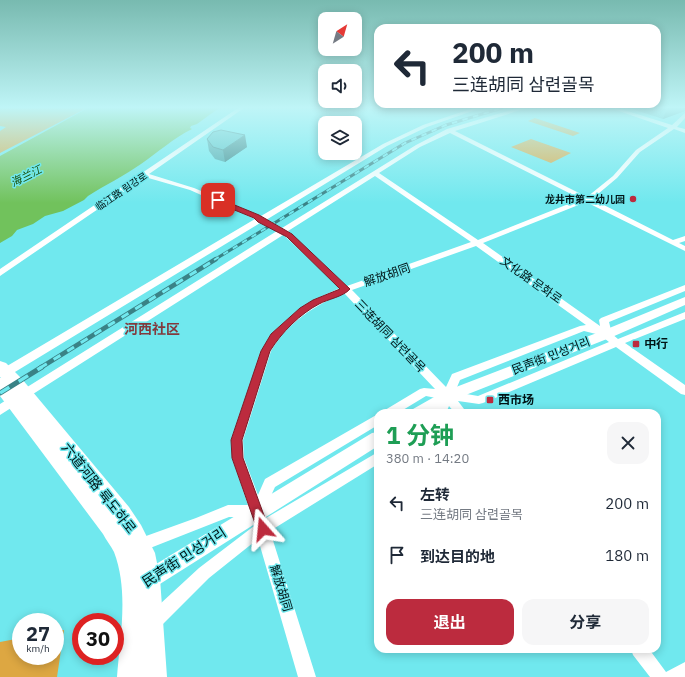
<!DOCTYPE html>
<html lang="zh">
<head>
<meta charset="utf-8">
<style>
  :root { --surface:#fff; --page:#f6f6f7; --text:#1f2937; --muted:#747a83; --accent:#bc2b3e }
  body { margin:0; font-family:"IBM Plex Sans","Noto Sans SC","Noto Sans KR",sans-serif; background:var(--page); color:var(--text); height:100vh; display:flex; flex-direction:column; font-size:15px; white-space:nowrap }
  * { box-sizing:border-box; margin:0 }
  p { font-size:13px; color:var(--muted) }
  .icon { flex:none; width:22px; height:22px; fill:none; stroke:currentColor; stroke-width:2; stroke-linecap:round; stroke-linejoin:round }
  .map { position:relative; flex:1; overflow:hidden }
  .drawer { position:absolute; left:374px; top:409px; width:287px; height:244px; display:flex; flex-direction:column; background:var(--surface); border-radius:12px; box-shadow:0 2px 10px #0003 }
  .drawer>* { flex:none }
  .banner { position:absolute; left:374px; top:24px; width:287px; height:84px; border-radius:12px; box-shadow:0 2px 10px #0003; background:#fff; color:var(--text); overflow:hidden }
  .needle { width:26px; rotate:37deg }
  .controls { position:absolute; left:318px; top:12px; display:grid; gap:8px }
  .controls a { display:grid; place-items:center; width:44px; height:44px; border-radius:8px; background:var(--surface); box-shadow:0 2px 10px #0003; font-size:20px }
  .speed { position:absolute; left:12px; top:613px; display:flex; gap:8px; font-size:20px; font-weight:700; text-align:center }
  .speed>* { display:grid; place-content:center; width:52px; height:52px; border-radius:50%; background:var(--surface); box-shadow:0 2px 10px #0003; line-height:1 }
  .speed small { font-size:10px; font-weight:400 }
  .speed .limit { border:6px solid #d22; background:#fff; color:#111 }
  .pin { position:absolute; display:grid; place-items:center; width:34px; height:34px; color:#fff; margin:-17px; border-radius:8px; box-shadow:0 2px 6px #0006 }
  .me { position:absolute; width:44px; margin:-22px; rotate:342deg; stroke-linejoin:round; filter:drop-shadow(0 0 3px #0008) }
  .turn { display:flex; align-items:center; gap:14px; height:84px; padding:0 12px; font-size:18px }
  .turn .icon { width:52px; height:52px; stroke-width:2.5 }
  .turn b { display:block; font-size:28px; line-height:34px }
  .round { display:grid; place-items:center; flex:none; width:42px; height:42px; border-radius:12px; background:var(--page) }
  .summary { display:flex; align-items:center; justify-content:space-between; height:68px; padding:0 12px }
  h1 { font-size:24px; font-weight:700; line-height:30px; color:#1e9e55 }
  .primary-button { display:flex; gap:8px; margin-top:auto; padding:8px 12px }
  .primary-button a { flex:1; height:46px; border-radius:12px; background:var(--accent); color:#fff; font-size:16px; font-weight:700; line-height:46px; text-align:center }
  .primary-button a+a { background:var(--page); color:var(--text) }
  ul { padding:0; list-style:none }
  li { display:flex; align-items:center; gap:12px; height:52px; padding:0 12px }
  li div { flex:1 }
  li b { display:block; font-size:15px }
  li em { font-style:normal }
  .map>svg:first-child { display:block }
  .green { fill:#dda742 }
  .water { fill:#71c25c }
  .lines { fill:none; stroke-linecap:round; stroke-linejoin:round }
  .minor { fill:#fff; fill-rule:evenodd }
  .major { fill:#fff; fill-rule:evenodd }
  .highway { fill:#fff; fill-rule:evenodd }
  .rail-far2-casing { stroke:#3a8286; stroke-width:3 }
  .rail-far1-casing { stroke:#3a8286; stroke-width:4.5 }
  .rail-casing { stroke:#3a8286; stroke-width:5 }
  .rail-far2 { stroke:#70e8ee; stroke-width:2; stroke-dasharray:5.5; stroke-linecap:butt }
  .rail-far1 { stroke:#70e8ee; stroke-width:3; stroke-dasharray:8; stroke-linecap:butt }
  .rail { stroke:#70e8ee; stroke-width:3.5; stroke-dasharray:11; stroke-linecap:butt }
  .wall { fill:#4ca4a9 }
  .shaded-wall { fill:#3e8689 }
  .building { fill:#58bfc4; stroke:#3e8689 }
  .route { fill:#bc2b3e; stroke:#7a1c28 }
  .poi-dot { fill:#bc2b3e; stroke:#70e8ee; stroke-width:1.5 }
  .labels { text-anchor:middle; stroke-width:3; stroke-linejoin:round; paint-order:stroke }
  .far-street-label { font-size:10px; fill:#001416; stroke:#70e8ee }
  .far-poi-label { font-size:10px; font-weight:bold; fill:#001416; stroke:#70e8ee; text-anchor:end }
  .far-water-label { font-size:11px; font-style:italic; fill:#1a4f08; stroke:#70e8ee }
  .street-label { font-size:12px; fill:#001416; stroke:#70e8ee }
  .poi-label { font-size:12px; font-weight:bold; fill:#001416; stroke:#70e8ee; text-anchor:start }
  .quarter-label { font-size:14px; font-weight:bold; fill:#823a3d; stroke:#70e8ee }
  .near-street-label { font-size:14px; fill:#001416; stroke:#70e8ee }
</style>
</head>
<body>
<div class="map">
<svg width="685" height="677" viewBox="0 0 685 677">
  <rect width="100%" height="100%" fill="#70e8ee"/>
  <path class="green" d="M2,108H87L0,153V131L6,127L0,126V109Z
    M535,118L580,133L573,136L528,121Z
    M531,139L571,153L551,163L511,147Z
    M64,630L57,677H0V642L21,638V656H55V631Z"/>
  <path class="water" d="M88,108H219L197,124L191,126L190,128L192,129C174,138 158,152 141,164C124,176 105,185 88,196L84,200L63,211L45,216L33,224L17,230L12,236L0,243V156Z"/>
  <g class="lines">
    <path class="minor" d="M238,108H244L149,174L194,188L261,216L383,144L423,125L473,108H481L427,127L387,146L266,220L282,228L416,145L447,129L518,108H527L455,131L587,197L613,176L636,150L668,128L610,108H618L672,125L685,113V118L677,127L685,129V133L674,129L640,152L617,178L592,199L673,240L685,236V241L679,243L685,246V251L586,202L483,243L600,326L599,320L601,318L685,285V291L609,322L612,334L618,339L685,312V319L625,343L685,385V395L681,394L616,347L483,403L479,404L458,401L467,413H455L449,406L446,413H434L441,399L426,396L398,413H383L385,410L420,389L424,388L435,389L344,293C314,306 289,321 271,351L243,440L244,458L258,495L265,479L378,414V425L275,487L264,511L266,518L378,452V464L270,531L316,677H298L258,539L209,578L159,628L153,630L147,628L145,622L147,616L199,568L254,526L252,517H229L140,552L135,550L133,545L135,540L196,518L228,505H248L232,458L231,440L261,351L271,334L300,308L313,300L340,288L288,239L283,235L0,415V404L277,231L260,223L10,375H2L1,372L2,369L255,219L190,190L145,177L0,276V269ZM450,133L581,199L478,240L379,173L420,147ZM375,176L471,242L347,286L288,231ZM476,246L586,325L580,326L452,374L446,387L352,290ZM584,331L600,335L609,342L478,396L455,392L460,380Z
      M631,649H649L666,672L685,662V677H650L633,655Z"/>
    <path class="major" d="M685,297V305L612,337L453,400L431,413H410L413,409L443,392L602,331Z
      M378,432V446L152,589L145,592L138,589L135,582L138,575L372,433Z"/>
    <path class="highway" d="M0,361L6,363L22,379L129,507L141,525L155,553L160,578L167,677H117C120,637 129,591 114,552C111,546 106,540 103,534L0,396V378H1L0,377Z"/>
    <defs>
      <path id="rail-far2" d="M214,260L405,143L446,125L502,108"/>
      <path id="rail-far1" d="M40,368L216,259"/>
      <path id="rail" d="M0,393L42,367"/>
    </defs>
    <use href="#rail-far2" class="rail-far2-casing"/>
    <use href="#rail-far1" class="rail-far1-casing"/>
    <use href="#rail" class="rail-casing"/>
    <use href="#rail-far2" class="rail-far2"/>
    <use href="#rail-far1" class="rail-far1"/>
    <use href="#rail" class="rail"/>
  </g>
  <path class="wall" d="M629,108H685V111L663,119Z
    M207,139L247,147L225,162L215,159L209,151Z"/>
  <path class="shaded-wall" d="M667,108H685V111L663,119Z
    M245,135L247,147L225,162L223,150Z"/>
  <path class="building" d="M221,130L245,135L223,150L213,147L207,139L213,132Z"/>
  <linearGradient id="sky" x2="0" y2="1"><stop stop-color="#78bab0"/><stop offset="0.53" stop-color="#bff5f7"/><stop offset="1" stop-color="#bff5f7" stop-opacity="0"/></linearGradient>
  <rect width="685" height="203" fill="url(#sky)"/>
  <path class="route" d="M215,199H220L259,215L292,234L350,289C343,297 328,299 319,304C300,314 282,332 270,351L242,440L243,458L269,529L267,533L263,535L258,533L257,529L232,458L231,440L261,351L271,334L300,308L313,300L340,289L287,237L258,222L254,218L215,202Z"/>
  <g class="poi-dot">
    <circle cx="633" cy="199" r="4"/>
    <rect x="632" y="340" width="8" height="8" rx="2"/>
    <rect x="486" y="396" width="8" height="8" rx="2"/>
  </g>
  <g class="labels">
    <g class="far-street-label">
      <text transform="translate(121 191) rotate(-34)" y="4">临江路 림강로</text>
    </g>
    <g class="far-poi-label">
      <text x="625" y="203">龙井市第二幼儿园</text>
    </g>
    <g class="far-water-label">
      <text transform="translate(26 176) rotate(-27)" y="4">海兰江</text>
    </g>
    <g class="street-label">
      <text transform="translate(387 275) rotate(-19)" y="4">解放胡同</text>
      <text transform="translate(531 280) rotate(35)" y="4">文化路 문화로</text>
      <text transform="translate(390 336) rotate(46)" y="4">三连胡同 삼련골목</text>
      <text transform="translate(551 356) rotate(-21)" y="4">民声街 민성거리</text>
      <text transform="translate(281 588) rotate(73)" y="4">解放胡同</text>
    </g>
    <g class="poi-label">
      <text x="644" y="348">中行</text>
      <text x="498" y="404">西市场</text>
    </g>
    <g class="quarter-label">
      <text x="152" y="334">河西社区</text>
    </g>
    <g class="near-street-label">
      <text transform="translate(99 488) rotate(52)" y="5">六道河路 륙도하로</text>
      <text transform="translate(184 557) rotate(-33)" y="5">民声街 민성거리</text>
    </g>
  </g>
</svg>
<div class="controls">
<a><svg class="needle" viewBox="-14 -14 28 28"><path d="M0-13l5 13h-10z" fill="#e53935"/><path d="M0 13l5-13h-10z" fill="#747a83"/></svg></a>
<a><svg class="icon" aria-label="sound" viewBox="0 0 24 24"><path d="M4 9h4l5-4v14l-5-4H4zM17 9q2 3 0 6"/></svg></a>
<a><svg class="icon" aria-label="layers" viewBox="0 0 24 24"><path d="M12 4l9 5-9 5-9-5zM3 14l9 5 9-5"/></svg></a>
</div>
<div class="speed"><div>27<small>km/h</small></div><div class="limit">30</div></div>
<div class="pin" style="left:218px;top:200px;background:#d93025"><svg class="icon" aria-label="arrive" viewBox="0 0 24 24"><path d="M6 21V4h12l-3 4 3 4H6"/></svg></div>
<svg class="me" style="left:263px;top:529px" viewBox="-20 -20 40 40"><path d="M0-17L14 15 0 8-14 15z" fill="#bc2b3e" stroke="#fff" stroke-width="4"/></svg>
<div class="banner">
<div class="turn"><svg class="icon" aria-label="left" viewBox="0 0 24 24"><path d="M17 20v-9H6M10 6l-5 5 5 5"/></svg><div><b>200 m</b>三连胡同 삼련골목</div></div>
</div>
<section class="drawer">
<div class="summary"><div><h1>1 分钟</h1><p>380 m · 14:20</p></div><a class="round"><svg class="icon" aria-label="close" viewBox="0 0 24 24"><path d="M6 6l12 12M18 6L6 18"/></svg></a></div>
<ul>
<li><svg class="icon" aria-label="left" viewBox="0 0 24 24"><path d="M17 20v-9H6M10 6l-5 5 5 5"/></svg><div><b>左转</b><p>三连胡同 삼련골목</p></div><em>200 m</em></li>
<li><svg class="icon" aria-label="arrive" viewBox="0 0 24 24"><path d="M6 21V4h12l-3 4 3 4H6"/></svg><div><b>到达目的地</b></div><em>180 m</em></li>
</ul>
<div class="primary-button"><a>退出</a><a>分享</a></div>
</section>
</div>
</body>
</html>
